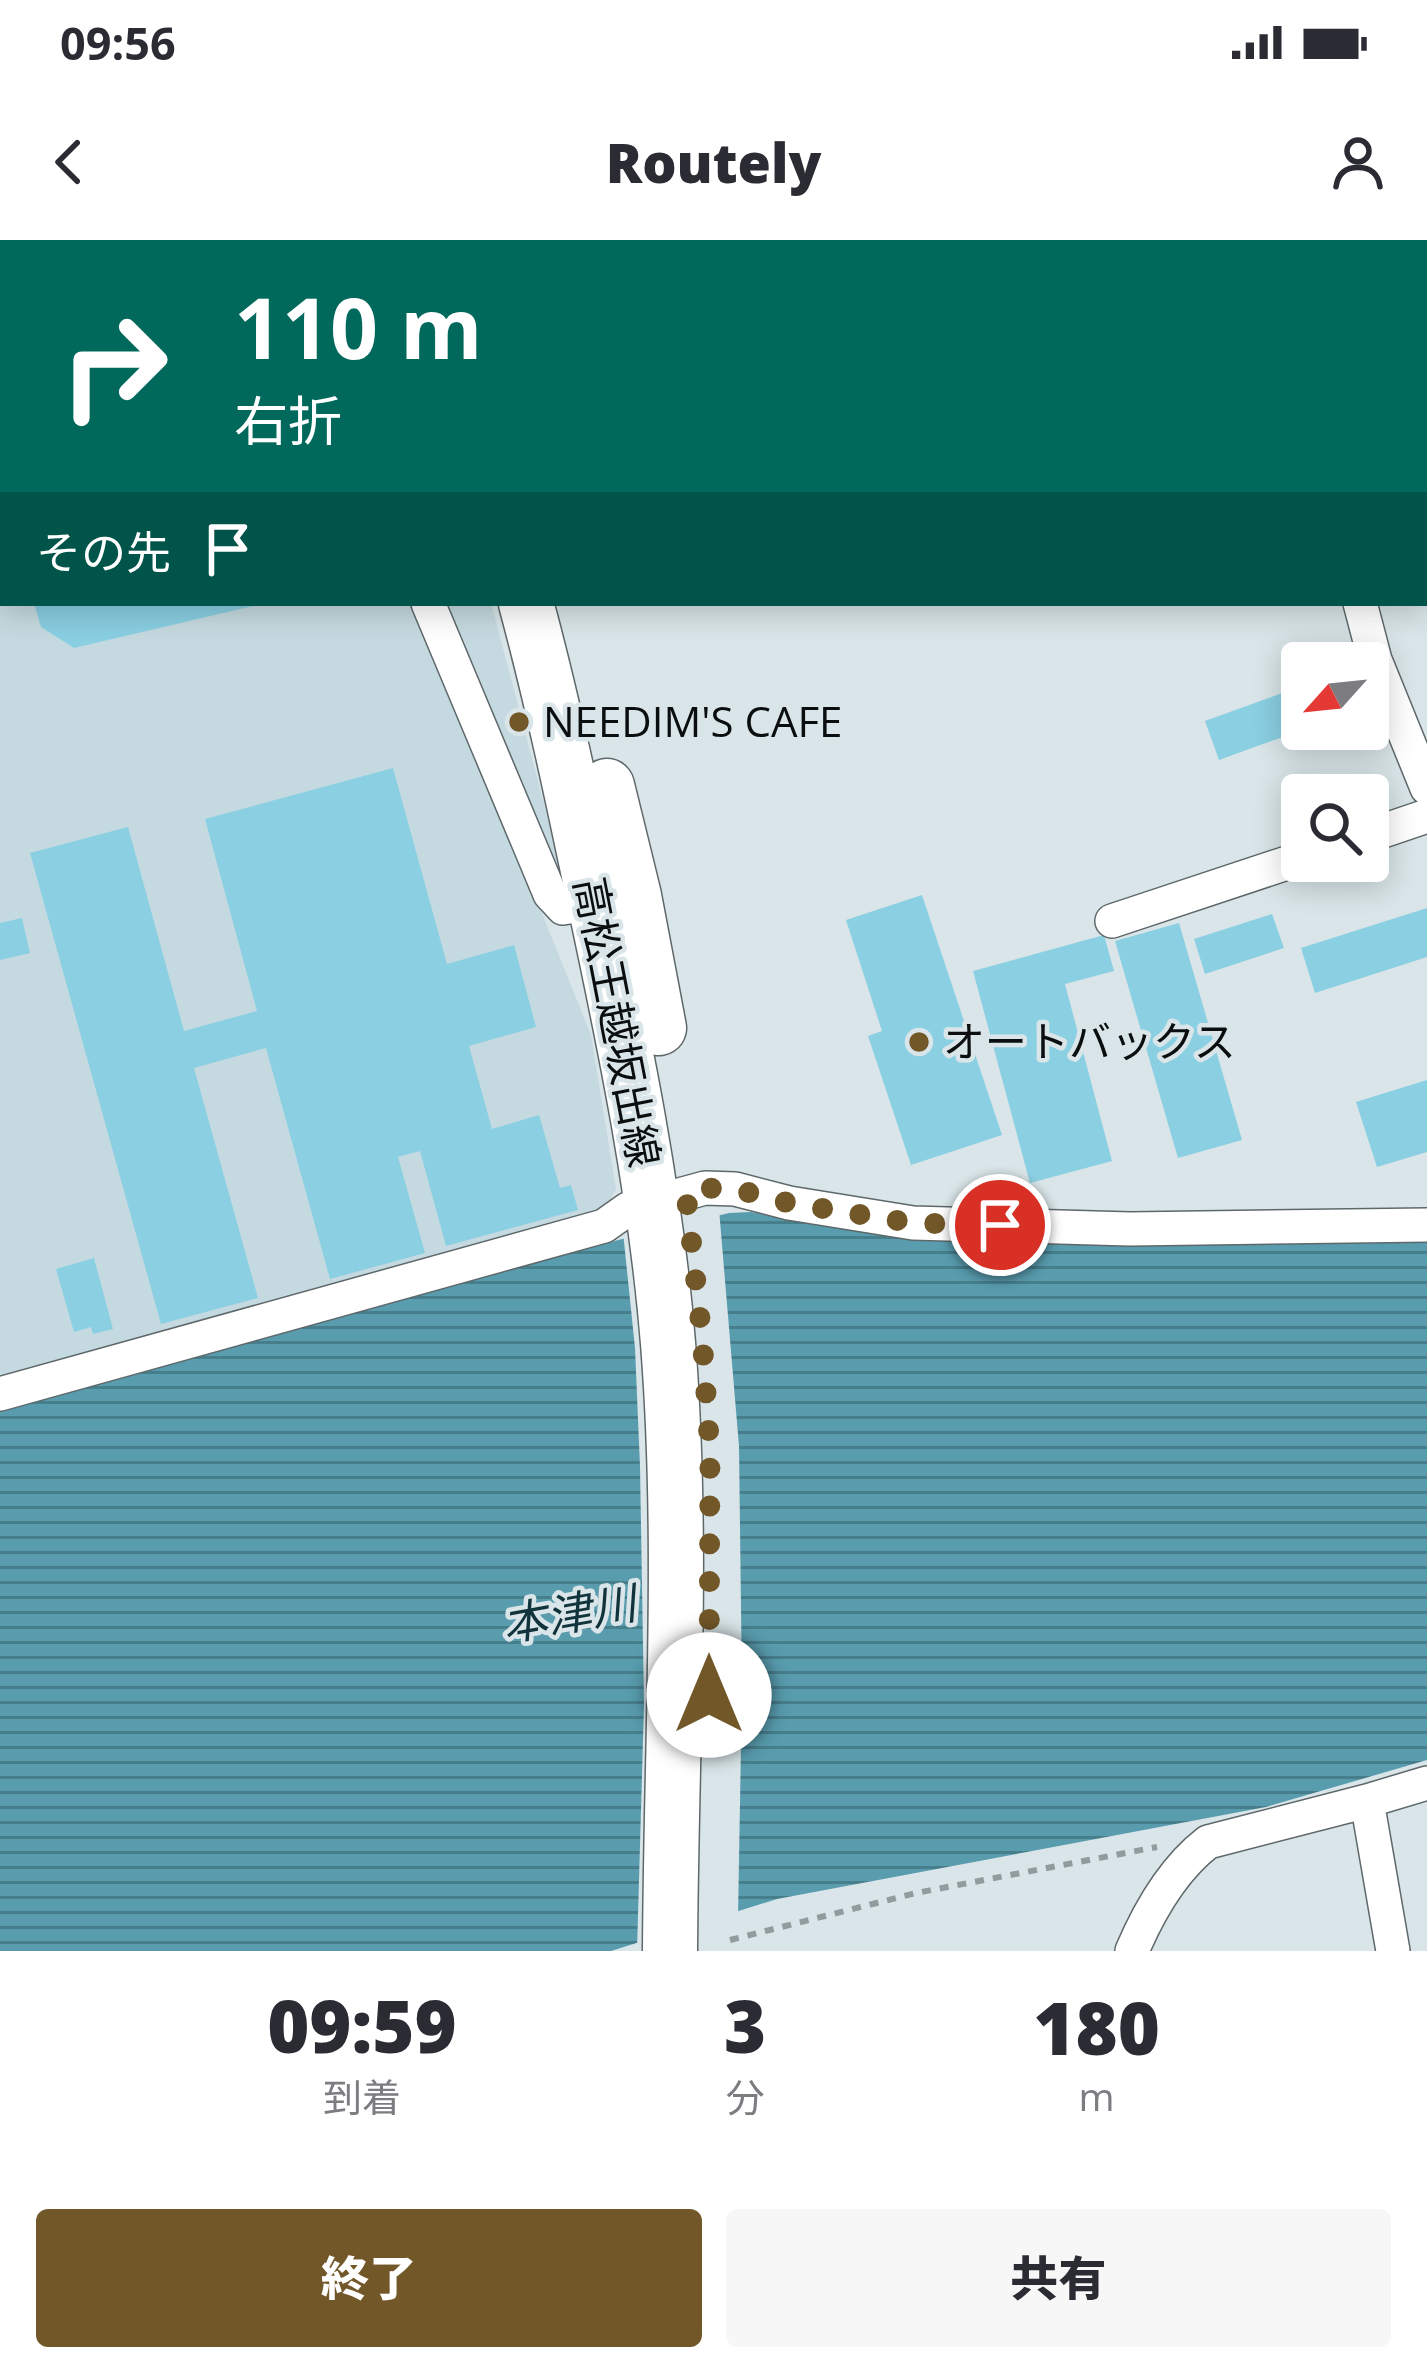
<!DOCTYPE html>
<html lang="ja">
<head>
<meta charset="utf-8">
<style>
  :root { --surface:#fff; --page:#f7f7f7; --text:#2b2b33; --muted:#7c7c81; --accent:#725729 }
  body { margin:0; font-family:"Open Sans","Noto Sans JP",sans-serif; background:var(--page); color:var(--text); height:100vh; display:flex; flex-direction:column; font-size:45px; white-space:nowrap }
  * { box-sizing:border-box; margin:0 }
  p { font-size:39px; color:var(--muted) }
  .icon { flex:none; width:66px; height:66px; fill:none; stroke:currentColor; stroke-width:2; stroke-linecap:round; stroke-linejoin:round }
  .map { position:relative; height:1711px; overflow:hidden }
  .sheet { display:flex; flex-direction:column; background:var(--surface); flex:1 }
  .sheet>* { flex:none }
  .banner { position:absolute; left:0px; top:0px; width:1428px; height:366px; box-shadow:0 6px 30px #0003; background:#00695c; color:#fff; overflow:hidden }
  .needle { width:78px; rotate:243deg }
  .buttons { position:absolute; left:1281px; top:402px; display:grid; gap:24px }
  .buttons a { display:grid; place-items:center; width:108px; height:108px; border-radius:12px; background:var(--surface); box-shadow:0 6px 30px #0003; font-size:60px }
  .pin { position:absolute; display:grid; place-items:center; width:102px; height:102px; color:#fff; margin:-51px; border:6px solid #fff; border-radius:50%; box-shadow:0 3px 12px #0007 }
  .me { position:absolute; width:132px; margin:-66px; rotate:0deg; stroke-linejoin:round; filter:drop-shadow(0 0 9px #0008) }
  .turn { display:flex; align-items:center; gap:42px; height:252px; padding:0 36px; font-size:54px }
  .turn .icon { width:156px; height:156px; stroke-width:2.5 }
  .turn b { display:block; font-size:84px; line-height:102px }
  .then { display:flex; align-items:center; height:114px; padding:0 36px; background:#0003; gap:24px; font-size:45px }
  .eta { display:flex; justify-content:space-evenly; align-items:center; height:204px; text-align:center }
  .eta b { font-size:72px; font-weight:800; line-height:84px }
  .action { display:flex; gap:24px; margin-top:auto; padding:24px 36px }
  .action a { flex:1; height:138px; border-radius:12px; background:var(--accent); color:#fff; font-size:48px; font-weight:800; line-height:138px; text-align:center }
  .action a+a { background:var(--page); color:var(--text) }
  .status { display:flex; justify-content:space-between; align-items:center; height:84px; padding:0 60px; background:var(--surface); direction:ltr }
  .status svg { height:33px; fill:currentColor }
  header { display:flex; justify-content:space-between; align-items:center; height:156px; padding:0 36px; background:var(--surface); font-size:54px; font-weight:800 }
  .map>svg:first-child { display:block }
  .built { fill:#c5dae0 }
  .water { fill:url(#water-rules) }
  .pier { fill:#d9e5e8 }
  .building { fill:#8acfe2 }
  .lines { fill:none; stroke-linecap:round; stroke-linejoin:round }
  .minor-casing { stroke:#5e686b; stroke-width:36 }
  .primary-casing { stroke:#5e686b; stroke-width:57 }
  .path { stroke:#929b9e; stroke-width:6; stroke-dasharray:9 9; stroke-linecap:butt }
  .minor { stroke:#fff; stroke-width:33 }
  .primary { stroke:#fff; stroke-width:54 }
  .route { stroke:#725729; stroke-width:21; stroke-dasharray:0 37.8 }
  .poi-dot { fill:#725729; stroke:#d9e5e8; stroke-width:4.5 }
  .labels { text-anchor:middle; stroke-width:9; stroke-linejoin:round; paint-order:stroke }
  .poi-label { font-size:42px; fill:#0a0e0f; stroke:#d9e5e8; text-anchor:start }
  .street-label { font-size:42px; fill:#0a0e0f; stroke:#d9e5e8 }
  .water-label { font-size:45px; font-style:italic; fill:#11333b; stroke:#d9e5e8 }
</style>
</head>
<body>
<div class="status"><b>09:56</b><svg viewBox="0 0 49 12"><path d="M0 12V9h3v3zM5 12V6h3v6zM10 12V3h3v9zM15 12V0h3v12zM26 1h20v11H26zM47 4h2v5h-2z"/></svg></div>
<header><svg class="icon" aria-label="back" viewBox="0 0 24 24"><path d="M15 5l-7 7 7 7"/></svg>Routely<svg class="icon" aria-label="person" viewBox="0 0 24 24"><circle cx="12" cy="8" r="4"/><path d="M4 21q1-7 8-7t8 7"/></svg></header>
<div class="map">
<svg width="1427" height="1711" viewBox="0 0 1427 1711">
  <defs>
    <pattern id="water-rules" width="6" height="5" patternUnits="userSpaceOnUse" patternTransform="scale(3)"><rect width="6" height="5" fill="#589cae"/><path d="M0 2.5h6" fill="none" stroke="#477e8c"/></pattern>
  </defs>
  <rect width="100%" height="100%" fill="#d9e5e8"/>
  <path class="built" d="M0,0H270L271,3H3V363H417L591,795L616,949L601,978L0,1140Z
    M442,363H491L560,624L545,625Z"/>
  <path class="water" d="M751,972L877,992L1427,998V1520L1266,1567L777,1659L611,1711H0V1169L622,999L729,973Z"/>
  <path class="pier" d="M719,969L739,1206L742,1448L738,1678L637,1711L644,1464L640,1226L635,1108L623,992Z"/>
  <path class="building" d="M34,363H256L257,365L74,408L41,387Z
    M1302,446V490L1219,520L1205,481Z
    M393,528L447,724L514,705L536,787L469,806L492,889L539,875L560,948L571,945L578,970L446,1006L420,911L398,917L425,1013L330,1039L266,808L194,828L258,1058L161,1084L30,613L128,587L184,791L257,771L205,579Z
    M922,655L1002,895L911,925L868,796L882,791L846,680Z
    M1427,668V717L1315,753L1301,708Z
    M1272,674L1284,708L1205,734L1194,699Z
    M22,678L30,713L0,720V683Z
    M1179,683L1242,900L1178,918L1115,701Z
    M1104,695L1114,731L1065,744L1112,921L1030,943L973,731Z
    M1427,840V912L1377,927L1356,862Z
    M94,1018L113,1089L93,1094L91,1087L74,1092L56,1029Z"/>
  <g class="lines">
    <defs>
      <path id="minor" d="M284,0L285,3
        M1261,0V3
        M898,3L909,0
        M428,363L550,654L563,668L608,661
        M1360,363L1375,420L1427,548
        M1368,596L1427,576
        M1112,681L1302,618
        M0,1154L604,986L628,969L705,948L735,949L789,963L913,983L1130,989L1427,985
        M1132,1711C1149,1671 1173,1629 1208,1602L1367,1561
        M1393,1711L1367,1561L1427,1543"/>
      <path id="primary" d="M429,0L430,3
        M473,0V3
        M526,363C553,463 574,563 595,664C626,809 656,955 668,1103C684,1305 671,1508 670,1711
        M607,546L634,656L659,788"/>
    </defs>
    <use href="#minor" class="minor-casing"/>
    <use href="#primary" class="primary-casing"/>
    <path class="path" d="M730,1700L916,1653L1157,1607"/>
    <use href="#minor" class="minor"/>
    <use href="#primary" class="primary"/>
  </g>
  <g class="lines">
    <path class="route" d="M709,1455L710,1211L702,1096L686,953L705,948L735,949L789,963L913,983L1000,985"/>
  </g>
  <g class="poi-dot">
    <circle cx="519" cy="482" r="12"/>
    <circle cx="919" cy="802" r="12"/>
  </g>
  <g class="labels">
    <g class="poi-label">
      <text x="543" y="497">NEEDIM'S CAFE</text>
      <text x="943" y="817">オートバックス</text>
    </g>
    <g class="street-label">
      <text transform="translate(617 782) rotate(79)" y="15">高松王越坂出線</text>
    </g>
    <g class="water-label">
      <text transform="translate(569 1374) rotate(-10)" y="16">本津川</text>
    </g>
  </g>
</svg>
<div class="buttons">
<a><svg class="needle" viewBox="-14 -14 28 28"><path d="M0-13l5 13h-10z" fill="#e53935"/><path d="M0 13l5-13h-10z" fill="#7c7c81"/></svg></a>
<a><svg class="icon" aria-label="search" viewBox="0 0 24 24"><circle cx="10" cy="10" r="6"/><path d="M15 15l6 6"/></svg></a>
</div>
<div class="pin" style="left:1000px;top:985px;background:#d93025"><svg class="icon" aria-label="arrive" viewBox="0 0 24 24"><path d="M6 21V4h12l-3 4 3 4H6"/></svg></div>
<svg class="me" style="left:709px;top:1455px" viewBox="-20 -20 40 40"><circle r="19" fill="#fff"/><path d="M0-13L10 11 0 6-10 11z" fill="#725729"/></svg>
<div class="banner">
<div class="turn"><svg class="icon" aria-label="right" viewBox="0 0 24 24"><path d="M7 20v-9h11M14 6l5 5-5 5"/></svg><div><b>110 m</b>右折</div></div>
<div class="then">その先<svg class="icon" aria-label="arrive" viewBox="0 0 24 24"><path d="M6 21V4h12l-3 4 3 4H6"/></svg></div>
</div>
</div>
<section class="sheet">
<div class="eta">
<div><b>09:59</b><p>到着</p></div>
<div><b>3</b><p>分</p></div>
<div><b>180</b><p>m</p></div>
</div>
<div class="action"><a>終了</a><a>共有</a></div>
</section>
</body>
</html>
